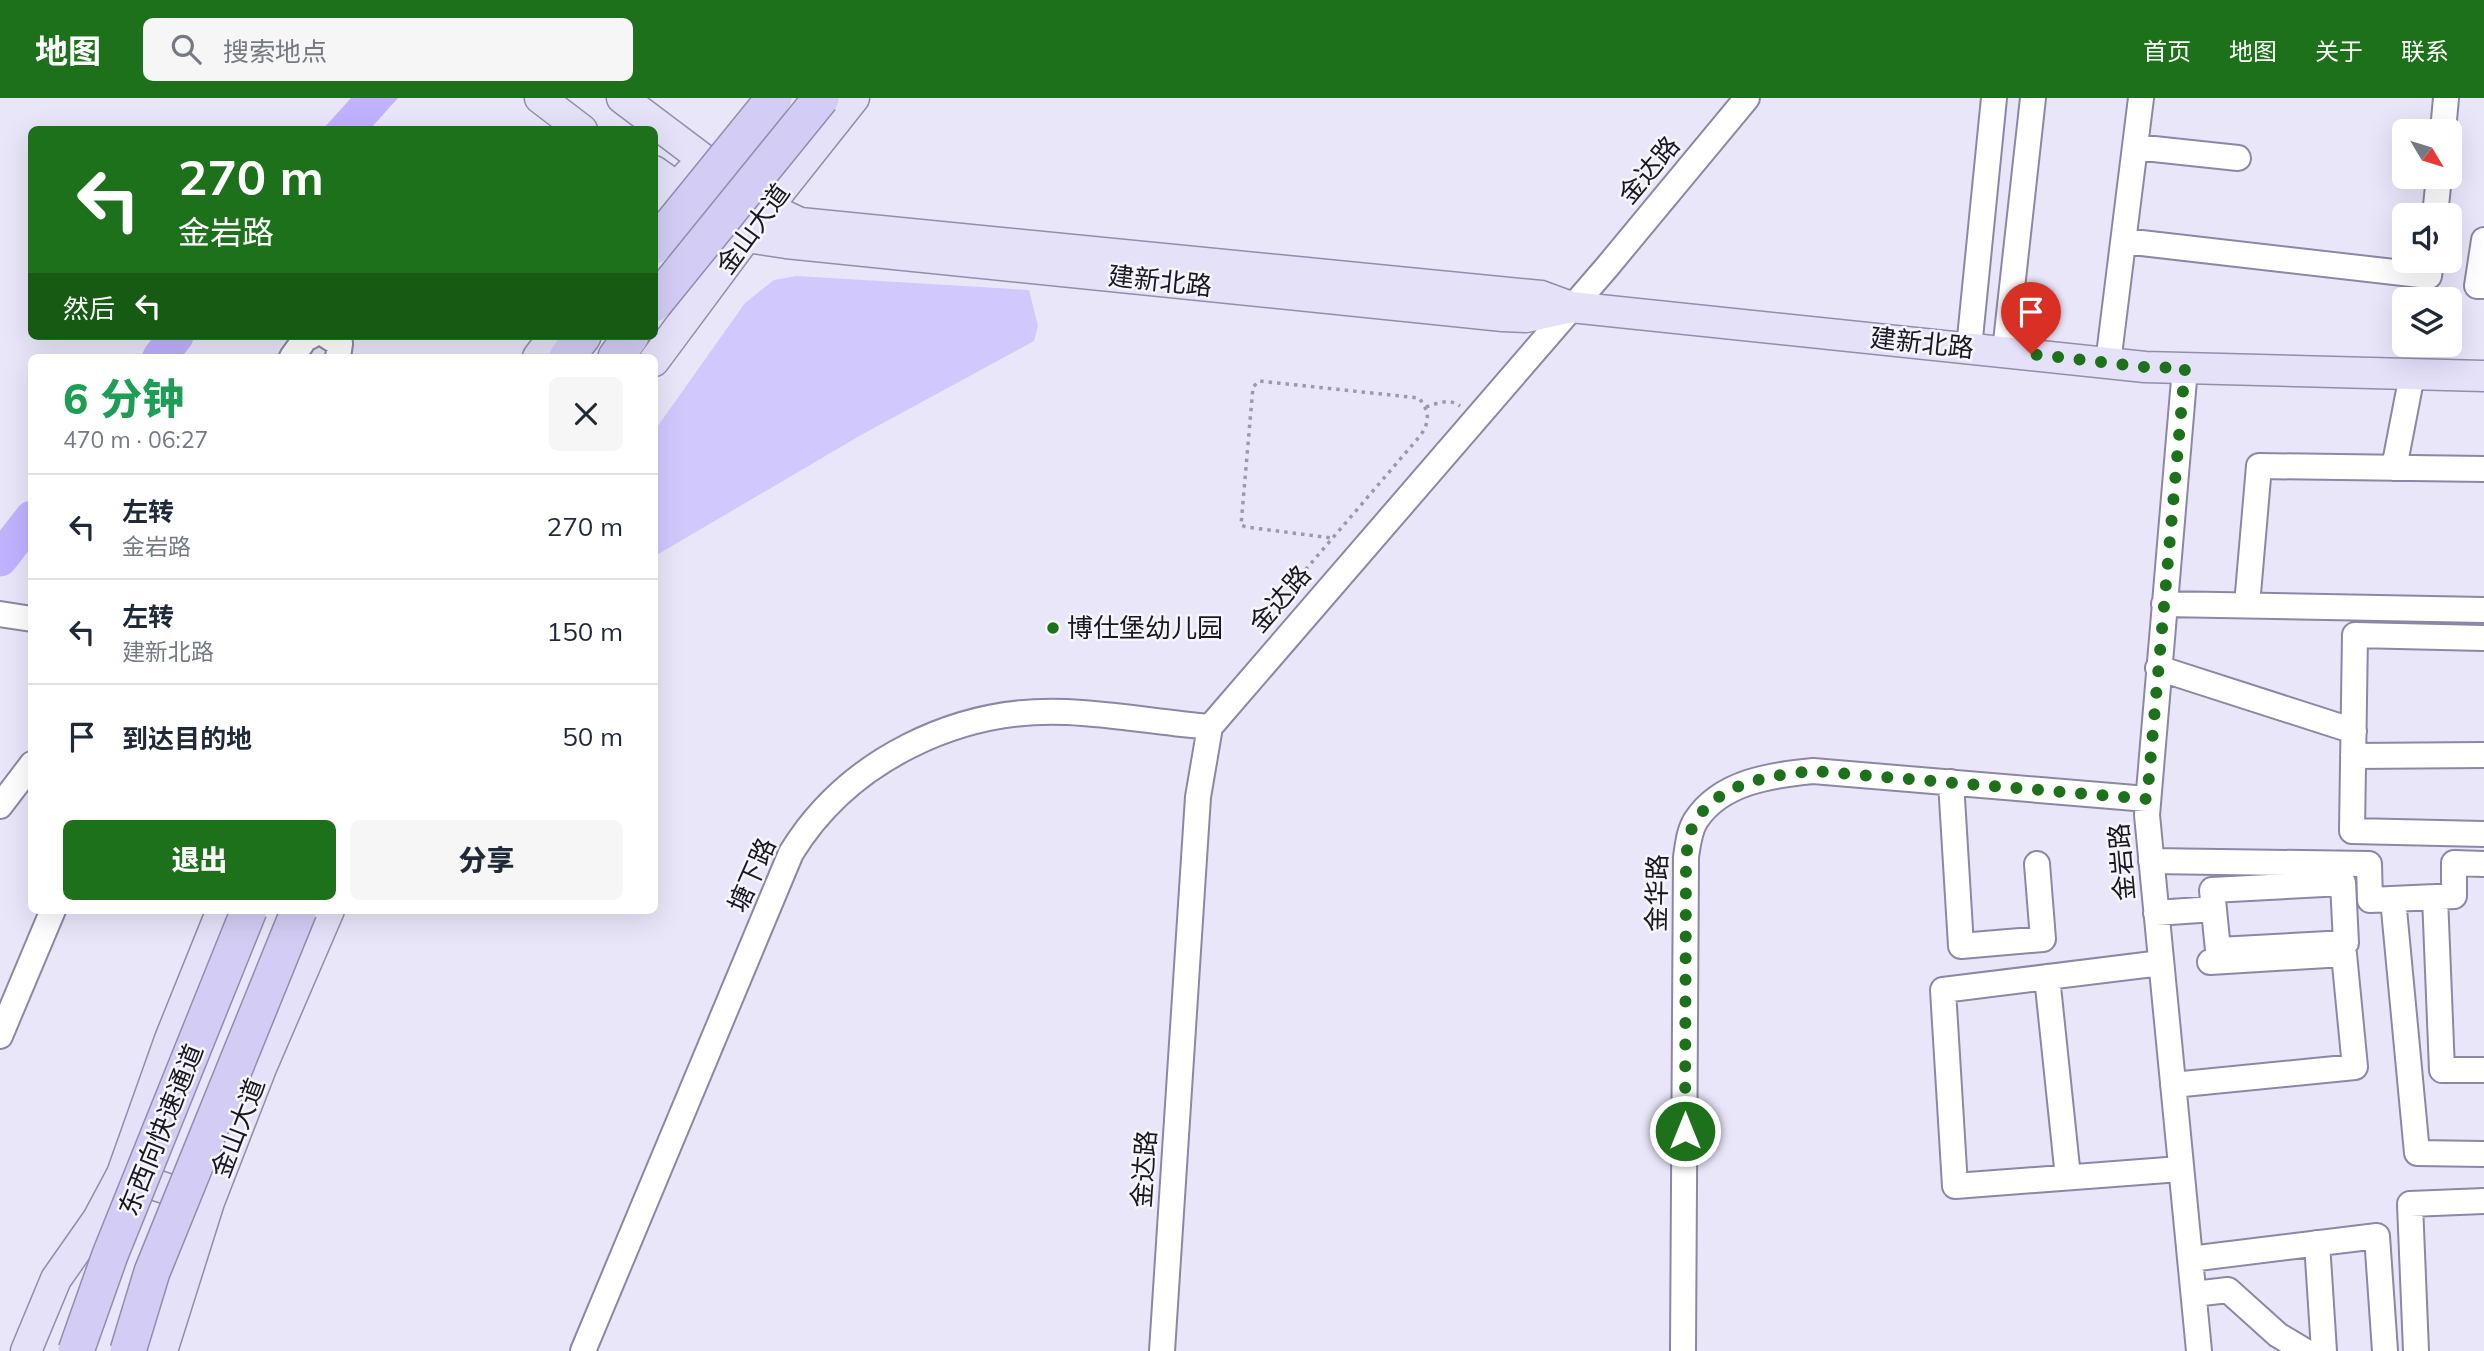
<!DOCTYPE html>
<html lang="zh">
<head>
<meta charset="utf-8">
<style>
  :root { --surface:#fff; --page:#f6f6f7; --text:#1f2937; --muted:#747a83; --line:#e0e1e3; --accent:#1d711a }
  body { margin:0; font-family:Mulish,"Noto Sans SC",sans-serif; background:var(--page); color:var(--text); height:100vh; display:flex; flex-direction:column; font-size:26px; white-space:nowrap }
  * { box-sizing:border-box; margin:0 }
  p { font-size:23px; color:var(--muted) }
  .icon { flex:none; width:38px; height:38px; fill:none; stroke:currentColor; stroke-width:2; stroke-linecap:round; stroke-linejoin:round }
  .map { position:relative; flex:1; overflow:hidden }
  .sheet { position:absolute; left:28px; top:256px; width:630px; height:560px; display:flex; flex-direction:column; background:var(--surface); border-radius:10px; box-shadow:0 7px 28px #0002 }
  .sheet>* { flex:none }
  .guide { position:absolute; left:28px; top:28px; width:630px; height:214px; border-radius:10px; box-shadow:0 7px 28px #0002; background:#1d711a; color:#fff; overflow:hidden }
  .needle { width:46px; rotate:128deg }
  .buttons { position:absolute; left:2392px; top:21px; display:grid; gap:14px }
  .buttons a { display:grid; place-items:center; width:70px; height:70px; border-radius:10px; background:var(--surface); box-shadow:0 7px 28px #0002; font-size:35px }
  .pin { position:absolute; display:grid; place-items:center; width:60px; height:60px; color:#fff; margin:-72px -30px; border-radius:50% 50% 50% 0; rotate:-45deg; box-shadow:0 0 7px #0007 }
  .pin .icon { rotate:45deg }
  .me { position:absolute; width:77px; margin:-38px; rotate:0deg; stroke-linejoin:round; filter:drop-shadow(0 0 5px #0008) }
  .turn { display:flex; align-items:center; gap:24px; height:147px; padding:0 35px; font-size:32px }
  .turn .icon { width:91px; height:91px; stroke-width:2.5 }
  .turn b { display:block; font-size:49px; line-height:60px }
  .then { display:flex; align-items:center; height:66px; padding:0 35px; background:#0003; gap:14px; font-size:26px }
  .round { display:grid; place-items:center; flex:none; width:74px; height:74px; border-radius:10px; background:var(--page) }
  .overview { display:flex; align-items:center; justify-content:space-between; height:119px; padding:0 35px }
  h1 { font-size:42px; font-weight:800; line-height:52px; color:#1e9e55 }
  .button { display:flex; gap:14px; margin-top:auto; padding:14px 35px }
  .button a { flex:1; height:80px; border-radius:10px; background:var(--accent); color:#fff; font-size:28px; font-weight:800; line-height:80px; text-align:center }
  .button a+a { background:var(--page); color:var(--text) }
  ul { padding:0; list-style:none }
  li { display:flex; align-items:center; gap:21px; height:105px; padding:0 35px; border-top:2px solid var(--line) }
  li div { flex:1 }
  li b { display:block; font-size:26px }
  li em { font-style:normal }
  header { display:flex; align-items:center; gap:42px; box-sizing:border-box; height:98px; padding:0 35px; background:var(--accent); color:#fff }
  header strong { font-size:33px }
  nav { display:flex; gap:38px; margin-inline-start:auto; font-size:24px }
  .search { width:490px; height:63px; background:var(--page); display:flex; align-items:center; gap:18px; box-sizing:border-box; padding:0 24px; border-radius:10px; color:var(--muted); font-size:26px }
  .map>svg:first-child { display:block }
  .green { fill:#d1c8fd }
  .water { fill:#c1b2ff }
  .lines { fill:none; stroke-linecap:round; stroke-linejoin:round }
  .river { stroke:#c1b2ff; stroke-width:35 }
  .minor-casing { stroke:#8c87a4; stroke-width:28 }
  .major-casing { stroke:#928dab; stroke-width:33 }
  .highway-casing { stroke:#928dab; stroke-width:38 }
  .path { stroke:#9c99aa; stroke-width:3.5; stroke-dasharray:3.5 5; stroke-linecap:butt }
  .minor { stroke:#fff; stroke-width:24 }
  .major { stroke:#e5e1f9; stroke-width:30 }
  .highway { stroke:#d3cdf5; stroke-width:35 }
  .highway-bridge-casing { stroke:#928dab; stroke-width:38; stroke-linecap:butt }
  .highway-bridge { stroke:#d3cdf5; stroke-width:35 }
  .route { stroke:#1d711a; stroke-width:12; stroke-dasharray:0 21.6 }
  .poi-dot { fill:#1d711a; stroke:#f6f5fc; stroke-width:2.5 }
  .labels { text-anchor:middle; stroke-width:5; stroke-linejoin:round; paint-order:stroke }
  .street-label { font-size:26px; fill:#191722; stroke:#f6f5fc }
  .poi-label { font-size:26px; fill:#191722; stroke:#f6f5fc; text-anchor:start }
</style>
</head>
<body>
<header>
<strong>地图</strong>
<div class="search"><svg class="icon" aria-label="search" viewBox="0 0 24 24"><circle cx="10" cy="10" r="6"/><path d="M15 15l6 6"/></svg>搜索地点</div>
<nav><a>首页</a><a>地图</a><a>关于</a><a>联系</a></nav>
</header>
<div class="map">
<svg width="2484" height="1253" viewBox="0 0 2484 1253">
  <rect width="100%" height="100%" fill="#e9e6fa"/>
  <path class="green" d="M796,178L1029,192L1038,228L1034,243L861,337L655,458V332L745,205L774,182Z"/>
  <path class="water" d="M351,0H398L370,31H323Z"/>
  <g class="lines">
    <path class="river" d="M160,259L176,238
      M0,461L32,420"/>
    <defs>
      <path id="minor" d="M2443,33L2446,0
        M2135,49L2238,60
        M2435,117L2439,79
        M2484,142L2477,188H2484
        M2124,143L2429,178L2431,163
        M327,238L340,246L338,259
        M1969,250L1994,0
        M2005,253L2033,0
        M292,259L305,241L311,238
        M2108,265L2141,0
        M2185,270L2147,717L2199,1253
        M2394,370L2412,277
        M2164,506L2484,512
        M2247,507L2259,368L2484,371
        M0,516L32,521
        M2484,540L2355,537L2352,733L2484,736
        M2158,570L2354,633
        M2353,658L2484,657
        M1951,684L1961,848L2043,841L2037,766
        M0,708L32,666
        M2151,763L2369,766L2370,802L2435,799L2442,972H2484
        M2343,785L2346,845L2218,852L2212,792Z
        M2435,799L2454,798V765L2484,766
        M2393,801L2417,1055L2484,1056
        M2156,815L2214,811
        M2161,865L1943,892L1955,1088L2180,1071
        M2047,879L2068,1079
        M0,938L53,812
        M2173,987L2355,969L2344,856L2210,864
        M2317,1145L2324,1253
        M2190,1161L2377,1138L2385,1253
        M2194,1196L2228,1192L2278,1237L2305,1253
        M583,1253L791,755C848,662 958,609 1067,614C1114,616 1162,625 1210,629
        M1162,1253L1198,699L1210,629L1607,169L1747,0
        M1683,1253L1686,759C1688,746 1689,733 1696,722C1721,684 1771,677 1813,673L2147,701
        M2416,1253L2410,1106L2484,1103"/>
      <path id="major" d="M540,0L582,32
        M622,0L768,110L800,125L1541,198L1571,209L2145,269L2484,278
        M654,73L747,139L786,145L1503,218L1526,219L1571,209
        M654,114L690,75
        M538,259L554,238
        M654,263L781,92L854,0
        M122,1076L204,1103
        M26,1253L56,1181L98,1121L122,1076L170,941L222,812
        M162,1253L209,1104L261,970L329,812"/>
      <path id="highway" d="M567,259L583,238
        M616,259L631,238"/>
    </defs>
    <use href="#minor" class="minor-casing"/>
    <use href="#major" class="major-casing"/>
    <use href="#highway" class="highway-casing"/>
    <path class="path" d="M1426,309C1438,305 1449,300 1460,308
      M1289,491L1420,338C1430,324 1430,314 1419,300L1259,283L1253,289L1241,427L1246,429L1332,440"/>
    <use href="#minor" class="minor"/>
    <use href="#major" class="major"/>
    <use href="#highway" class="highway"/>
    <defs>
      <path id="highway-bridge" d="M654,148L774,0
        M654,206L821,0
        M76,1253L110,1157L249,812
        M128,1253L152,1174L299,812"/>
    </defs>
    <use href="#highway-bridge" class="highway-bridge-casing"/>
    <use href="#highway-bridge" class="highway-bridge"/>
  </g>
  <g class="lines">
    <path class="route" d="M1685,1033L1686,759C1688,746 1689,733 1696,722C1721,684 1772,677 1813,673L2147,701L2185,270L2145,269L2031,256"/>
  </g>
  <circle class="poi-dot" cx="1053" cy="530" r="7"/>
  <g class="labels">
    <g class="street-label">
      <text transform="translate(1649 72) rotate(-50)" y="9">金达路</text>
      <text transform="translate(753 131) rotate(-54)" y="9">金山大道</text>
      <text transform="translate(1160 183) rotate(6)" y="9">建新北路</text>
      <text transform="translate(1922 245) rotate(6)" y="9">建新北路</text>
      <text transform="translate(1280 501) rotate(-49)" y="9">金达路</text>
      <text transform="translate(2122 764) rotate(-95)" y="9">金岩路</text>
      <text transform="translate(752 777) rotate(-66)" y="9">塘下路</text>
      <text transform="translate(1657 795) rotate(-89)" y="9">金华路</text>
      <text transform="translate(238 1030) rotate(-69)" y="9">金山大道</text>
      <text transform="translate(161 1032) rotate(-68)" y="9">东西向快速通道</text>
      <text transform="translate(1144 1071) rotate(-86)" y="9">金达路</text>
    </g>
    <g class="poi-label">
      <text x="1067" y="539">博仕堡幼儿园</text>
    </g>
  </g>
</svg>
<div class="buttons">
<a><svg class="needle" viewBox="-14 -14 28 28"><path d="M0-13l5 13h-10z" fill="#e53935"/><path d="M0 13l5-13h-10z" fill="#747a83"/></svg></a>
<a><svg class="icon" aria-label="sound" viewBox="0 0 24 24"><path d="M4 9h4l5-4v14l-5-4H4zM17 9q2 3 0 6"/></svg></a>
<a><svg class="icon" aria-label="layers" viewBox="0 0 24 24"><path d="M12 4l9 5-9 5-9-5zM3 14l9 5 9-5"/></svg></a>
</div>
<div class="pin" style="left:2031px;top:256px;background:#d93025"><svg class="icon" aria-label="arrive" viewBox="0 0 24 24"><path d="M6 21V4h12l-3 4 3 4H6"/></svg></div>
<svg class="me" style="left:1685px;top:1033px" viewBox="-20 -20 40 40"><circle r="17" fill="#1d711a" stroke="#fff" stroke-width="3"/><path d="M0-11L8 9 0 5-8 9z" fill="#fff"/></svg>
<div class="guide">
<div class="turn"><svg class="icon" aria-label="left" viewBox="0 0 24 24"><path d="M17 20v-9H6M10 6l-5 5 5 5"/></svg><div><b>270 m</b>金岩路</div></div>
<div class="then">然后<svg class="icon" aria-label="left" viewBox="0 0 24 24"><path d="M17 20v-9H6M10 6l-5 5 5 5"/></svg></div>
</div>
<section class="sheet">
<div class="overview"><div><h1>6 分钟</h1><p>470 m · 06:27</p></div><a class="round"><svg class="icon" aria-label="close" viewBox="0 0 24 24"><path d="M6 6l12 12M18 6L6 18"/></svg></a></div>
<ul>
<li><svg class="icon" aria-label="left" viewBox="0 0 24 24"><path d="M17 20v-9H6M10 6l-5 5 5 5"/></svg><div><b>左转</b><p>金岩路</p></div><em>270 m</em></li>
<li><svg class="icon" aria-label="left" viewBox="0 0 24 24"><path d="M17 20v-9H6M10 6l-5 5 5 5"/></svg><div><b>左转</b><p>建新北路</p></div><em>150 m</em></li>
<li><svg class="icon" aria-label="arrive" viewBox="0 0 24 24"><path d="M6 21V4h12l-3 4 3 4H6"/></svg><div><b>到达目的地</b></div><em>50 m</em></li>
</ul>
<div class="button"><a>退出</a><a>分享</a></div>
</section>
</div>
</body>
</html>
